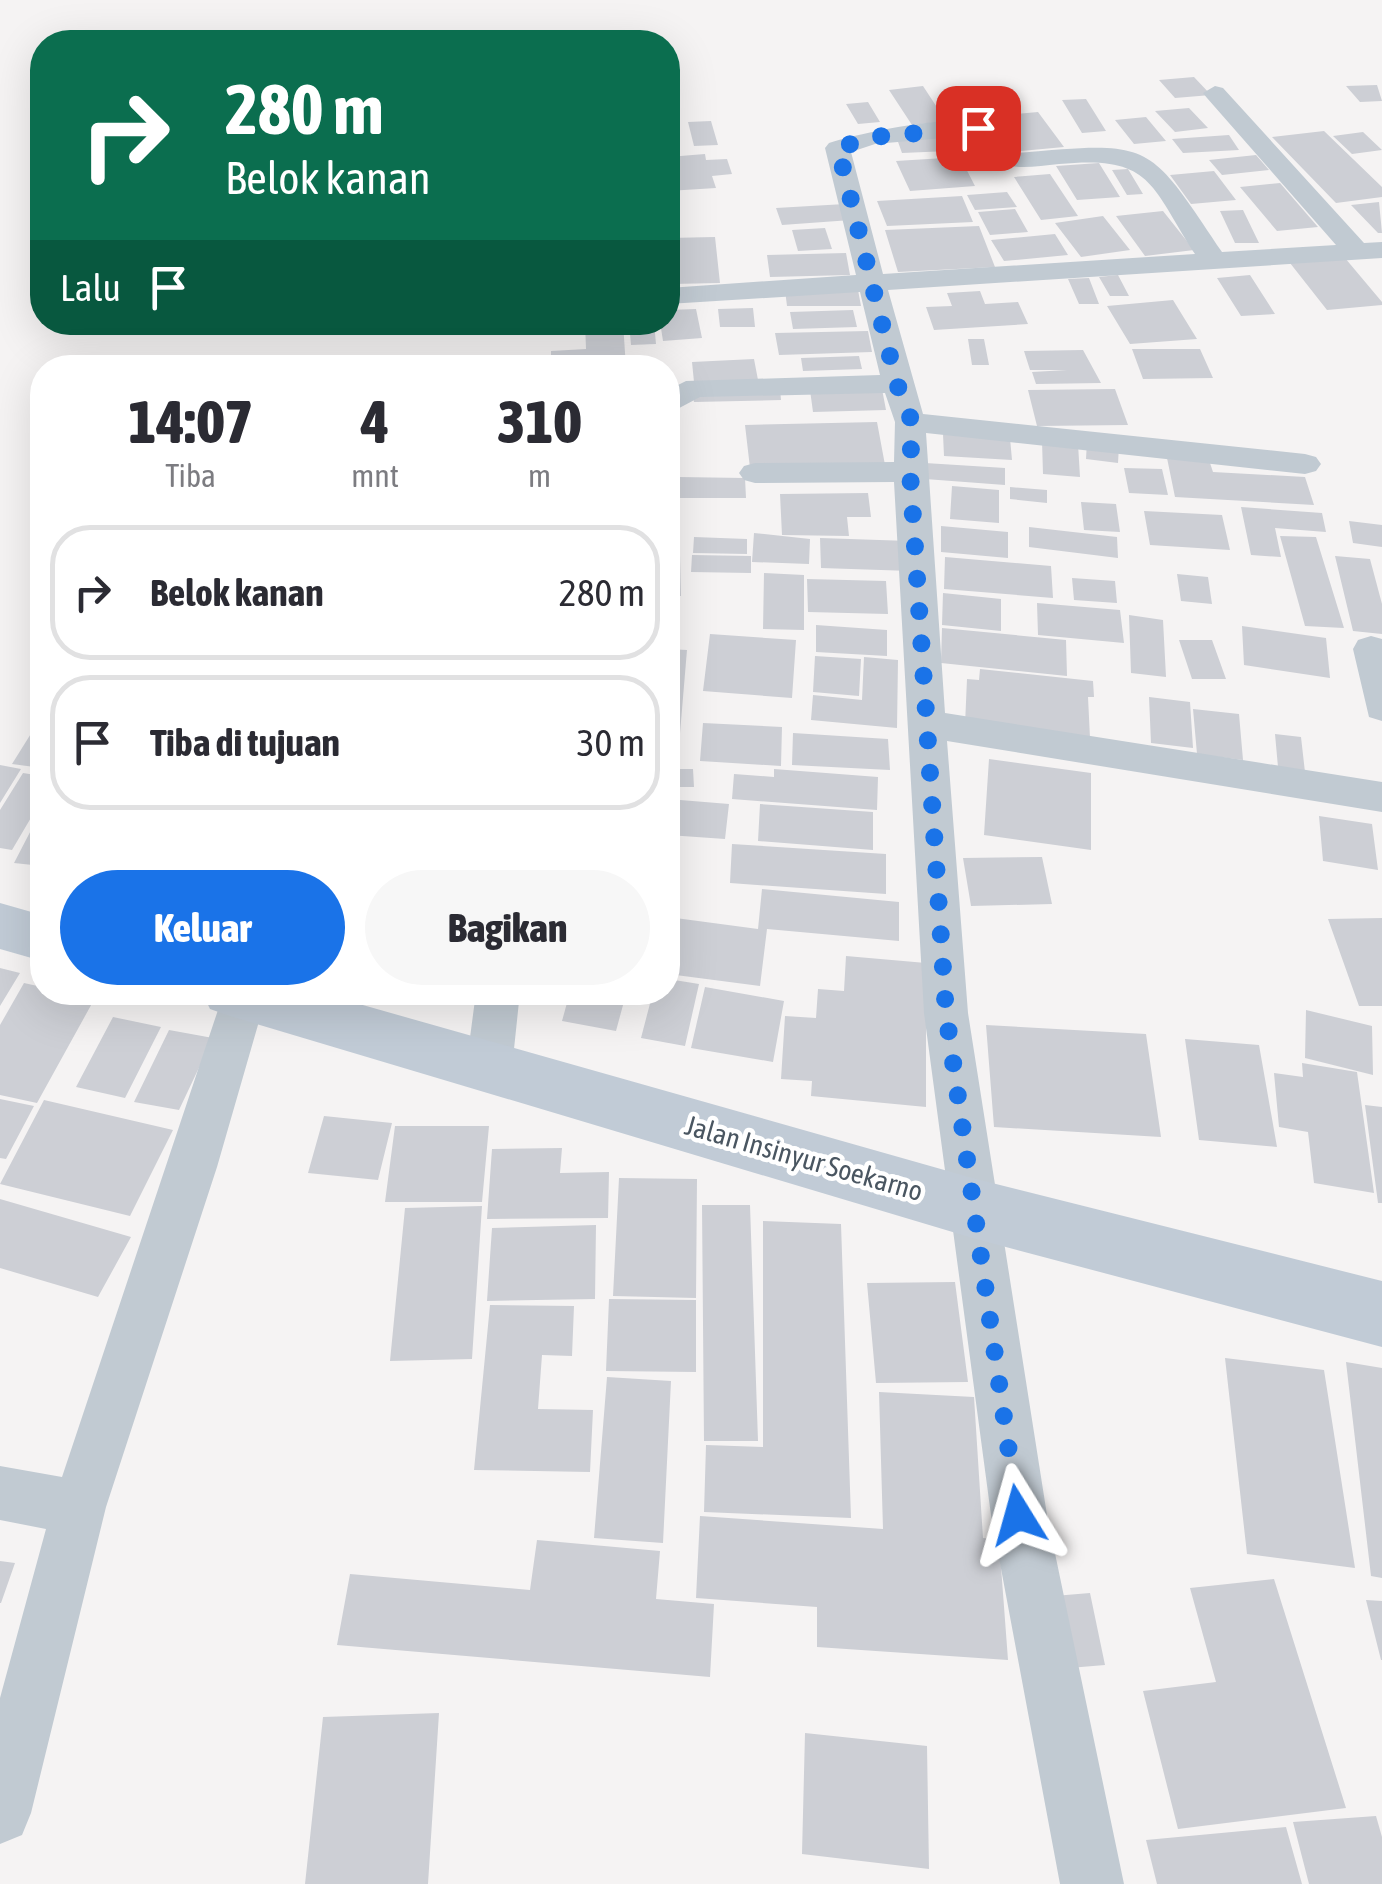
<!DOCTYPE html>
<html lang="id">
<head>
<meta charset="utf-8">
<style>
  :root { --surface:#fff; --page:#f7f7f7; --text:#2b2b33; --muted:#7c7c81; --line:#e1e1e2; --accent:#1a73e8 }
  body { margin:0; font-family:"Asap Condensed",sans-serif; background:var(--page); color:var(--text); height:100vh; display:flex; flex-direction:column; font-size:38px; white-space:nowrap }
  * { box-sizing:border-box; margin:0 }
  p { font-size:32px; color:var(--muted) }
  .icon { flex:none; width:55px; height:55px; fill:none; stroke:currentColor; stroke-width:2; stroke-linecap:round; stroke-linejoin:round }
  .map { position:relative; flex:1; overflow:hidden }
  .side { position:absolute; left:30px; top:355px; width:650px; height:650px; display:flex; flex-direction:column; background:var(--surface); border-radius:40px; box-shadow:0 10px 40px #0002 }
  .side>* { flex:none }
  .banner { position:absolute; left:30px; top:30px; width:650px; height:305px; border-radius:40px; box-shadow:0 10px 40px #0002; background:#0b6e4f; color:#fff; overflow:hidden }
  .pin { position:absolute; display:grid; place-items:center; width:85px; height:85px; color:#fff; margin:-42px; border-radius:20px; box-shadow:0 5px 15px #0006 }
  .me { position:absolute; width:110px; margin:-55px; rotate:352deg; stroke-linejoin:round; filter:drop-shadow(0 0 8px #0008) }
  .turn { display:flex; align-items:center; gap:35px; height:210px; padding:0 30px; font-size:45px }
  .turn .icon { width:130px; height:130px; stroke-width:2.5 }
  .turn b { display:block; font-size:70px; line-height:85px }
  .then { display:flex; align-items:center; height:95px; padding:0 30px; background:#0003; gap:20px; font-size:38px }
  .eta { display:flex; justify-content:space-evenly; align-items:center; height:170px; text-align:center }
  .eta b { font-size:60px; font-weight:800; line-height:70px }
  .action { display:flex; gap:20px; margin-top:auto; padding:20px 30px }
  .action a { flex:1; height:115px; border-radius:60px; background:var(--accent); color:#fff; font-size:40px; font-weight:800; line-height:115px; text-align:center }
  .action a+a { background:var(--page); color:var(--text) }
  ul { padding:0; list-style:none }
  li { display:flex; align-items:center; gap:30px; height:135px; margin:0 20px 15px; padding:0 10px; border:5px solid var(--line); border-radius:40px }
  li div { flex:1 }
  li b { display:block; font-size:38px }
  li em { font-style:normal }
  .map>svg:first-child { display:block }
  .building { fill:#cdcfd5 }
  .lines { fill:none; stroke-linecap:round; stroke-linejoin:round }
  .street { fill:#c1cad2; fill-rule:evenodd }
  .secondary { fill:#c1cbd6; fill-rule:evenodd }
  .route { stroke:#1a73e8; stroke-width:18; stroke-dasharray:0 32.4 }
  .labels { text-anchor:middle; stroke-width:9; stroke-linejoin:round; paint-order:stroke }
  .street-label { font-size:28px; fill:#4a5661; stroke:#fff }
</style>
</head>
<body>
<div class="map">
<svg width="1382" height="1884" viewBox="0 0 1382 1884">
  <rect width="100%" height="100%" fill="#f5f3f3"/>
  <path class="building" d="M1194,77L1211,95L1175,98L1159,80Z
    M1377,85L1382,101L1360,102L1346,86Z
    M923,86L946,121L912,125L889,90Z
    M1086,99L1106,131L1082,133L1062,100Z
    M868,102L880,122L858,124L846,104Z
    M1189,108L1208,128L1175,132L1155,111Z
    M1038,112L1064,147L1021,151L996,116Z
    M1146,117L1166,141L1134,144L1115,120Z
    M711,121L718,145L694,146L688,122Z
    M1324,131L1382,187V197L1336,203L1272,137Z
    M1363,132L1382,150L1352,154L1333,136Z
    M1229,135L1239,150L1183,153L1172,139Z
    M943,136L949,151L902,153L897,139Z
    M705,154L706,160L727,159L732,174L712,176L716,188L668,191V157Z
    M1256,155L1269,170L1222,175L1209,160Z
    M960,157L975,186L910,191L896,161Z
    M1099,163L1120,197L1077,200L1056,166Z
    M1128,169L1143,194L1127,195L1112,170Z
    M1214,171L1236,200L1191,204L1170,175Z
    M1050,174L1078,216L1041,220L1014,177Z
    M1280,183L1318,227L1277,231L1240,187Z
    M1007,192L1017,207L975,210L967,195Z
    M962,196L973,222L887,226L877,201Z
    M1379,202L1382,233H1378L1351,205Z
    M845,204L851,220L782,225L776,208Z
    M1015,209L1028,232L990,235L978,212Z
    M1243,210L1259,243H1235L1220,211Z
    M1163,211L1194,250L1145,256L1116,216Z
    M1103,216L1130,250L1081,257L1055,223Z
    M979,226L995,267L898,272L885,230Z
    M825,228L832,249L798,251L792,230Z
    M1055,234L1068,255L1004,261L991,240Z
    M715,237L720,283L672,284L668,238Z
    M846,253L850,275L770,277L767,255Z
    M1345,258L1382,302V305L1327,310L1290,263Z
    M1118,275L1129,296H1110L1099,277Z
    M1250,275L1275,314L1241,316L1217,278Z
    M1089,278L1099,304H1079L1068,279Z
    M785,290H858L861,306H787Z
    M980,291L985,304L1018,302L1028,324L934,330L926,307L952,306L947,293Z
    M1173,300L1197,339L1130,344L1107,306Z
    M753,308L755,327H720L718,309Z
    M696,309L702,338L663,341L660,322H668V310Z
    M853,310L857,327L793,329L790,312Z
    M585,322H623L626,368H551V351L586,349Z
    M629,322H654L656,344L631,345Z
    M868,331L872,352L779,355L775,333Z
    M968,339H984L989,365H972Z
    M1132,349H1200L1213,378L1143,379Z
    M1083,350L1101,383L1036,384L1032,372L1067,370H1030L1024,351Z
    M859,356L862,369L803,371L801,358Z
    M754,359L758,380L694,382L692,362Z
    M780,389L781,400L694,402L692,392Z
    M882,389L886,410L813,412L810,390Z
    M1115,389L1128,425L1037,426L1028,390Z
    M676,419L677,448H668V420Z
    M877,422L885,465L750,468L745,425Z
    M943,434L1010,438L1012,460L944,456Z
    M1042,441L1078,444L1080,477L1043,474Z
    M1087,441L1119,446L1118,463L1086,459Z
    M668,457H679L678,477L745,478L746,498H668Z
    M1167,458L1209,460L1213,472L1305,477L1314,505L1175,497Z
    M925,463L1005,468V485L925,479Z
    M1124,468L1162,469L1168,495L1129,493Z
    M952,486L999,490V523L950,519Z
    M1010,487L1047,490V503L1010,499Z
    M868,493L871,517H847L849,536L782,535L780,494Z
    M1081,502L1116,504L1120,532L1084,530Z
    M1241,507L1322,513L1326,532L1275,528L1281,557L1251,555Z
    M1144,511L1222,515L1230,550L1150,545Z
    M1349,521L1382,525V547L1353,543Z
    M941,526L1008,532V558L941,552Z
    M1029,527L1117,537L1118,558L1029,547Z
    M754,533L810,539L809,564L752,562Z
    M1280,536L1316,537L1344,628L1305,626Z
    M694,537L747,539V554L693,553Z
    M820,538L909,541L911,571L821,568Z
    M668,555H680L681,596H668Z
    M692,555L751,556V573L691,572Z
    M1335,556L1370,559L1382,604V634L1353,631Z
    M945,557L1051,566L1053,598L944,589Z
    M764,573L804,575V630L763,629Z
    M1177,574L1208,577L1212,604L1181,601Z
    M1072,578L1115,581L1117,603L1074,600Z
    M807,579L886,581L888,614L808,612Z
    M943,593L1001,599V631L942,625Z
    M1037,603L1120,610L1124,643L1038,635Z
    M1129,615L1163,620L1166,677L1131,673Z
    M816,625L887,630V656L816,652Z
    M1242,626L1326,638L1330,678L1244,665Z
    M942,628L1066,640L1067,676L941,663Z
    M710,634L796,640L792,698L703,691Z
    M1179,640H1212L1226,679H1192Z
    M668,649L687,650L678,757H668Z
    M815,656L861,659L859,696L813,692Z
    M864,657L898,660L897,728L811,720L813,695L862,700Z
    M980,669L1093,681L1094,697H1088L1090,738L965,725L967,679L979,680Z
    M1149,697L1190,702L1193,748L1151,743Z
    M1193,709L1239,714L1243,760L1197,754Z
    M42,716V768L12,764Z
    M703,723L782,727L781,766L700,761Z
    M793,733L888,739L890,770L792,765Z
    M1275,734L1301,737L1306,781L1279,778Z
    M989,759L1091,773V850L984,835Z
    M0,765L21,769L0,803Z
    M668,769H693L694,787H668Z
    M774,769L878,777L877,810L732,799L734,774L774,777Z
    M23,773L42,776V799L12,850L0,848V810Z
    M668,799L729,804L725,839L668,835Z
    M760,804L873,812V850L758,841Z
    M42,809V866L14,863Z
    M1319,816L1372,824L1378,870L1323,861Z
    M732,844L886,854V894L730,883Z
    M1042,857L1052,904L971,906L963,858Z
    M762,889L899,902V941L767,929L760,986L668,974V917L758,929Z
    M1382,918V1006H1359L1328,919Z
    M846,956L926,963V1107L811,1096L812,1081L781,1079L785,1016L816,1018L818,989L844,991Z
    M0,968L20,973L0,1006Z
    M668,979L699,984L685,1046L641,1038L653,992H668Z
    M24,983L42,987V992L95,998L37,1103L0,1095V1025Z
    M705,987L784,1001L773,1062L691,1048Z
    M570,992L626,994L616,1031L562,1021Z
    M1306,1010L1372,1026L1373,1075L1305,1058Z
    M113,1017L161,1027L125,1098L76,1087Z
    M986,1025L1146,1034L1161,1137L994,1127Z
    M169,1030L213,1038L179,1110L134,1102Z
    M1185,1039L1259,1045L1277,1147L1199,1140Z
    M1302,1063L1357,1072L1374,1193L1314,1183L1308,1132L1279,1127L1274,1073L1303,1077Z
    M0,1099L34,1106L6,1159L0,1158Z
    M44,1100L173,1130L130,1216L0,1184Z
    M1365,1105L1382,1107V1203H1378Z
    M324,1116L392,1123L378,1180L308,1173Z
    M395,1126H489L482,1202H385Z
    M562,1148L560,1173L609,1172L608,1218L487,1219L492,1149Z
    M619,1178L697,1179L696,1298L613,1296Z
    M0,1199L131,1237L98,1297L0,1268Z
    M702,1205H750L758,1441H704Z
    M482,1206L472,1359L390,1361L405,1208Z
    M763,1221L841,1224L851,1518L704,1512L706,1445L763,1447Z
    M596,1225L595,1299L487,1301L492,1228Z
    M955,1282L968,1382L876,1383L867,1283Z
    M609,1299L696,1300V1372L606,1371Z
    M490,1305L574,1306L572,1356L542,1355L538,1409L593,1410L590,1472L474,1470Z
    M1225,1358L1324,1370L1355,1568L1247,1554Z
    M1346,1362L1382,1368V1578L1371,1576Z
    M607,1377L671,1381L663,1543L594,1538Z
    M879,1392L974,1397L983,1538L999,1540L1008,1660L817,1647V1607L696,1598L700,1516L883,1529Z
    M537,1540L660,1551L656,1599L714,1604L710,1677L337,1645L350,1574L530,1590Z
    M0,1561L15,1563L1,1603H0Z
    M1274,1579L1346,1808L1178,1829L1143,1691L1216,1682L1190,1588Z
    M1090,1593L1105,1665L1069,1668L1054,1596Z
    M1366,1600L1382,1601V1660H1381Z
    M439,1713L428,1884H305L323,1717Z
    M805,1733L927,1746L929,1869L802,1854Z
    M1376,1816L1382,1837V1884H1309L1293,1822Z
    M1286,1827L1302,1884H1157L1146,1840Z"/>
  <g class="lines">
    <path class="street" d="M1215,86L1223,88L1364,243L1382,242V258L888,290L923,414L1305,454L1316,457L1321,464L1316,471L1305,474L926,433L945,713L1382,782V812L947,741L968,1013L1047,1515L1124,1884H1060L991,1515L924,1013L894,482L755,483L744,480L739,473L744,466L755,463L894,462L895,422L885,393L700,397L668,414V390L686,381L880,375L860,292L668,304V288L856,275L825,148L829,143C859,133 965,111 992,124C1002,129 1009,146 1017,153C1153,141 1147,140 1222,252L1336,245L1207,98L1203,93ZM978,135L997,163C1019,170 1037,166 1059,164C1152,155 1150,184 1195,254L883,274L851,152L875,144Z
      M1371,636L1382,639V721L1369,717L1353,649L1358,640Z
      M224,992H264L266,997L217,1167L106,1507L31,1813L22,1835L0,1844V1698L46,1529L0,1520V1466L62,1477Z
      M476,992H520L512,1068L505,1082L489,1088L473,1082L466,1068Z"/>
    <path class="secondary" d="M0,903L42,915V961L0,949Z
      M202,992H317L976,1179L1382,1281V1347L976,1239L230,1016L210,1009Z"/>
  </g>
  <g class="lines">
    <path class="route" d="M978,128L872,137L838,148L897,384L912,422L910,472L946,1013L1018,1515"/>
  </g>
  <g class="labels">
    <g class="street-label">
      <text transform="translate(804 1158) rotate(16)" y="10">Jalan Insinyur Soekarno</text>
    </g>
  </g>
</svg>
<div class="pin" style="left:978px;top:128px;background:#d93025"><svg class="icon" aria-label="arrive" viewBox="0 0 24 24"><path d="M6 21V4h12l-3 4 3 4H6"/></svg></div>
<svg class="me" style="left:1018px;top:1515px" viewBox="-20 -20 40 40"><path d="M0-17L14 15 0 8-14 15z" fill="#1a73e8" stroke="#fff" stroke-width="4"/></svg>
<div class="banner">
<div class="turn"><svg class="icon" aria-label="right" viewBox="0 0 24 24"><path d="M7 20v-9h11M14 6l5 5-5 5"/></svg><div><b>280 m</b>Belok kanan</div></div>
<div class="then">Lalu<svg class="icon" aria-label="arrive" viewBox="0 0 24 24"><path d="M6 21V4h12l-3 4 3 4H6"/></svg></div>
</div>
<section class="side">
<div class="eta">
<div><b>14:07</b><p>Tiba</p></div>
<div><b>4</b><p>mnt</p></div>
<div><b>310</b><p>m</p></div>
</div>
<ul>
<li><svg class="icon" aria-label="right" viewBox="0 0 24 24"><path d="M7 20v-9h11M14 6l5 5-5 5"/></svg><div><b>Belok kanan</b></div><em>280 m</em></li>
<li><svg class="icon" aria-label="arrive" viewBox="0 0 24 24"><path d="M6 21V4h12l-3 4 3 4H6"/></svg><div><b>Tiba di tujuan</b></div><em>30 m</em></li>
</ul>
<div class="action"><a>Keluar</a><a>Bagikan</a></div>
</section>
</div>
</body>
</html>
